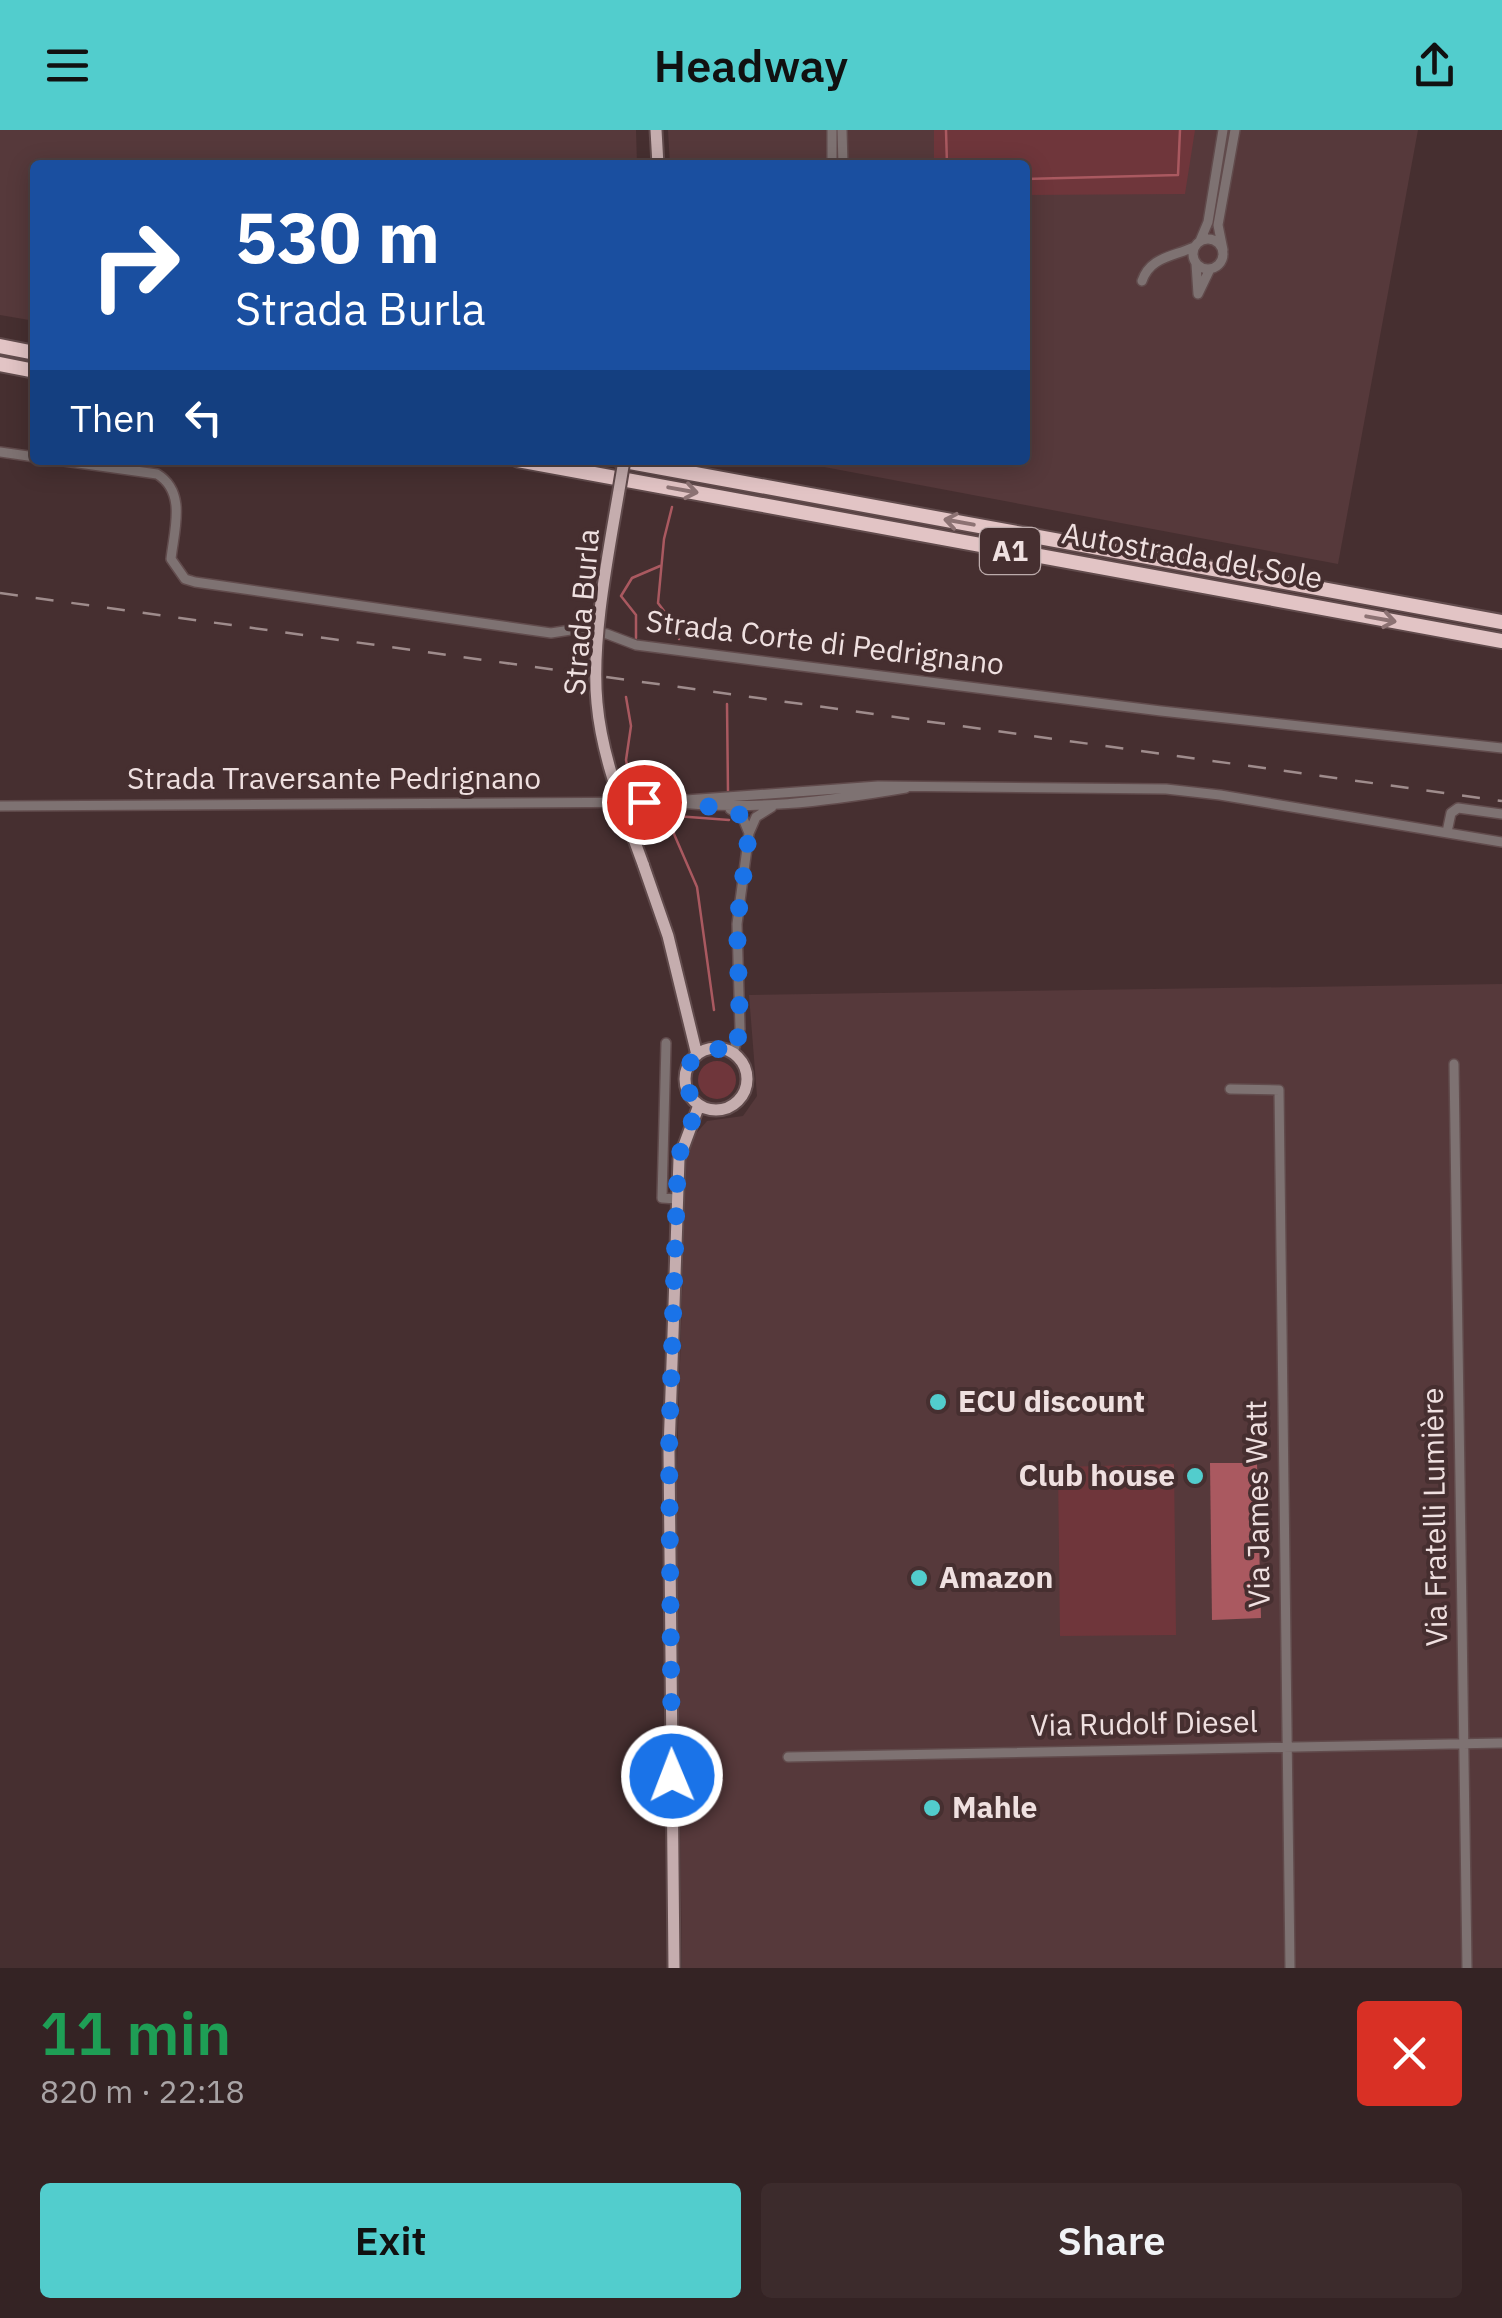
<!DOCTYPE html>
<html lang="en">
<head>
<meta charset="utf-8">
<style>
  :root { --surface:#342324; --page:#3c2b2c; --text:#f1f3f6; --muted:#a9a4a6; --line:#4e4041; --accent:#52cdcd }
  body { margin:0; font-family:"IBM Plex Sans",sans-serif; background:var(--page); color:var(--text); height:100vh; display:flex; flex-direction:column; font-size:38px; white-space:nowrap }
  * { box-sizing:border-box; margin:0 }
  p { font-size:32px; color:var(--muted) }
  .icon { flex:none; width:55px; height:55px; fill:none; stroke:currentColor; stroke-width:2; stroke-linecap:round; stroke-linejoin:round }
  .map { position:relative; height:1838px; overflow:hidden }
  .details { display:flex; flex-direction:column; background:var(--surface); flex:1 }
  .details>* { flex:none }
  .banner { position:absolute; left:30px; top:30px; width:1000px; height:305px; border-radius:10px; box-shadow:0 5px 25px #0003,0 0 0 2px var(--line); background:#1a4fa0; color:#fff; overflow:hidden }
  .pin { position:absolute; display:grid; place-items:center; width:85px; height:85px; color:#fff; margin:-42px; border:5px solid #fff; border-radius:50%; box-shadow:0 2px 10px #0007 }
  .me { position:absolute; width:110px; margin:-55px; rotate:359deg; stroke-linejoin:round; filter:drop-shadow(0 0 8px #0008) }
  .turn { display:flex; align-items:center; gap:35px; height:210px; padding:0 40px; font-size:45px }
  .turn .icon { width:130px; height:130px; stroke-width:2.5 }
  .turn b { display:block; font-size:70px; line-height:85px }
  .then { display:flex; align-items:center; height:95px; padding:0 40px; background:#0003; gap:20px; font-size:38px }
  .round { display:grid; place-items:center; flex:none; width:105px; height:105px; border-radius:10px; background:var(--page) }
  .head { display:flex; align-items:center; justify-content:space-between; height:170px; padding:0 40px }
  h1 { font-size:60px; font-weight:600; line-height:75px; color:#1e9e55 }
  .primary-button { display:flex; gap:20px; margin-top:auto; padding:20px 40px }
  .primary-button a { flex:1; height:115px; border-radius:10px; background:var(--accent); color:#111; font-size:40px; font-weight:600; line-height:115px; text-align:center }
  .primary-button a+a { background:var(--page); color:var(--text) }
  header { display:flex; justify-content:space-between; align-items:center; height:130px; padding:0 40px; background:var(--accent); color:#111; font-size:45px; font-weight:600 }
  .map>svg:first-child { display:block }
  .built { fill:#56393b }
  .green { fill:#6f363b }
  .water { fill:#aa5960 }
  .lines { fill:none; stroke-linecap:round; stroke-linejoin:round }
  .stream { stroke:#aa5960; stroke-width:2.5 }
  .minor-casing { stroke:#614b4c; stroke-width:12 }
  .major-casing { stroke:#614b4c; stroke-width:15 }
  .highway-casing { stroke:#614b4c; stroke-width:18 }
  .minor { stroke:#7e7272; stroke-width:9 }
  .major { stroke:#c5adae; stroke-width:11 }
  .highway { stroke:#e2c4c5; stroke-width:14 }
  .rail { stroke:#9f8c8c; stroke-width:2.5; stroke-dasharray:18 18; stroke-linecap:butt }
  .major-bridge-casing { stroke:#614b4c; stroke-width:15; stroke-linecap:butt }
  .major-bridge { stroke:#c5adae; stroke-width:11 }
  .oneway { stroke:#8c7273 }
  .route { stroke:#1a73e8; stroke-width:18; stroke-dasharray:0 32.4 }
  .poi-dot { fill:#52cdcd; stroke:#462f30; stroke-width:4 }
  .labels { text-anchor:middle; stroke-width:8; stroke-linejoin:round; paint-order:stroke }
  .shield { fill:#462f30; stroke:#bcabab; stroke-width:2.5 }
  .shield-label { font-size:28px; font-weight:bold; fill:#efe0e0 }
  .street-label { font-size:30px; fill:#efe0e0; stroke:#462f30 }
  .poi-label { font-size:30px; font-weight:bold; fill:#efe0e0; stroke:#462f30; text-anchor:start }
</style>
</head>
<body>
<header><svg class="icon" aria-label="menu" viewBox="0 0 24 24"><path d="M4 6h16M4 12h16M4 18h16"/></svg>Headway<svg class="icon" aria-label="share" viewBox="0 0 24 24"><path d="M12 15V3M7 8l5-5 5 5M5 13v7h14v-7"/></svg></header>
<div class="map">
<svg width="1502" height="1838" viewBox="0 0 1502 1838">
  <rect width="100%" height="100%" fill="#462f30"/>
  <path class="built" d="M0,0H636L637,35H35V191L0,185Z
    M668,0H1418L1338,434L787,330H1025V35H670Z
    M1502,854V1838H682L676,1369L686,1030L694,1006L707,991L743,986L757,966L749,865Z"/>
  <path class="green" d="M934,0H1195L1185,64L1025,65V35H934Z
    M698 950a19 19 0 1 1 38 0a19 19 0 1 1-38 0Z
    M1174,1334L1176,1505L1060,1506L1058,1337Z"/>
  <path class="water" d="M1210,1333H1257L1261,1488L1212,1490Z"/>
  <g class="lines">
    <path class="stream" d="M946,0L947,35
      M1025,49L1178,45L1180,0
      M672,377L664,409L658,473L676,497L679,509
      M636,508V485L621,466L632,448L660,436
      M626,567L631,596L626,630L634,669
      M727,574L728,662
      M635,677L636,683L729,690
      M671,678L674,704L697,757L714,880"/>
    <defs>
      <path id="minor" d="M832,0V35
        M842,0L843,35
        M1193 124a15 15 0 1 1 30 0a15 15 0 1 1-30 0Z
        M1200,111L1208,92L1223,0
        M1223,120L1218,95L1235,0
        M1196,134L1198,164L1210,139
        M1142,151C1150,127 1172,127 1194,117
        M0,322L35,327
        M57,330L157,344C187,362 174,400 171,429L185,449L195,452L551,503L577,499L607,504L636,515L769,532L1161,581L1502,618
        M686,670L878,656L1166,659L1220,665L1502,712
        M0,676L668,672C753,681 823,672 906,658
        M730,679L742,686L749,703
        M1447,702L1451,683L1458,678L1502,684
        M666,913L662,1068L677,1069
        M733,923L740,899L737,794L749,703L756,687L772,677
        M1454,934L1467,1838
        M1230,959L1279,960L1290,1838
        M788,1627L1502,1613"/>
      <path id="major" d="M656,0L658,35
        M643,734L668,806L697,925
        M685 949a31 31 0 1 1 62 0a31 31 0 1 1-62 0Z
        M674,1838L669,1321L679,1029L699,975"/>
      <path id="highway" d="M0,216L35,223
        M0,234L35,241
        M518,330L1502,511
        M619,330L1502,492"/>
    </defs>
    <use href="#minor" class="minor-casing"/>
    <use href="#major" class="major-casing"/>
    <use href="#highway" class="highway-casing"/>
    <use href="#minor" class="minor"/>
    <use href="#major" class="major"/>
    <use href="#highway" class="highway"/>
    <path class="rail" d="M0,463L1502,671"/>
    <defs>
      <path id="major-bridge" d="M624,330C613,402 590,502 597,573C602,629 624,681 643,734"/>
    </defs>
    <use href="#major-bridge" class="major-bridge-casing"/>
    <use href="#major-bridge" class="major-bridge"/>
  </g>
  <defs><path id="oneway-shaft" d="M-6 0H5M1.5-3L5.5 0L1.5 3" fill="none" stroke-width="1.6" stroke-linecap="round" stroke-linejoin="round" transform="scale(2.5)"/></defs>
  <g class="oneway">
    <use href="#oneway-shaft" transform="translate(683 360) rotate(10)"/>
    <use href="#oneway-shaft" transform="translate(959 392) rotate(-170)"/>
    <use href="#oneway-shaft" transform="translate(1381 489) rotate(10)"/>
  </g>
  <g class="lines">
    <path class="route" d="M644,672L728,678L742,686L749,703L737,794L740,899L734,923C715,915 699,919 688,936L686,958L698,975L678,1028L676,1088L669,1320L672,1646"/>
  </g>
  <g class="poi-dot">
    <circle cx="938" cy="1272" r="10"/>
    <circle cx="1195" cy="1346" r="10"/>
    <circle cx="919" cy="1448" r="10"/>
    <circle cx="932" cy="1678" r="10"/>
  </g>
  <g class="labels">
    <rect class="shield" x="980" y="398" width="60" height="46" rx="8"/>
    <g class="shield-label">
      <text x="1010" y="431">A1</text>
    </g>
    <g class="street-label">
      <text transform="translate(1192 426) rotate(10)" y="10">Autostrada del Sole</text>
      <text transform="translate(582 482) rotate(-85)" y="10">Strada Burla</text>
      <text transform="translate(825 513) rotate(7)" y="10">Strada Corte di Pedrignano</text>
      <text x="334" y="659">Strada Traversante Pedrignano</text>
      <text transform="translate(1258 1374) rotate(-91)" y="10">Via James Watt</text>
      <text transform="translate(1435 1387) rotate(-91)" y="10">Via Fratelli Lumière</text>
      <text transform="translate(1144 1594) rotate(-1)" y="10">Via Rudolf Diesel</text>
    </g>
    <g class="poi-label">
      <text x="958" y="1282">ECU discount</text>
      <text x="1175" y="1356" text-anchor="end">Club house</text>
      <text x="939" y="1458">Amazon</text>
      <text x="952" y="1688">Mahle</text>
    </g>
  </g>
</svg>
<div class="pin" style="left:644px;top:672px;background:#d93025"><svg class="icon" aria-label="arrive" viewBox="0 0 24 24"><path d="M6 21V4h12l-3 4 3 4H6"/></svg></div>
<svg class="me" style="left:672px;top:1646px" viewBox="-20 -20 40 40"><circle r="17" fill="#1a73e8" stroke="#fff" stroke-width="3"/><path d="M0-11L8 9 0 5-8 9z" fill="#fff"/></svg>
<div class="banner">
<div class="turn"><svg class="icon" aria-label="right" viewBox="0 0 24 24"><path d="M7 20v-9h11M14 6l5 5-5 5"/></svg><div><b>530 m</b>Strada Burla</div></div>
<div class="then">Then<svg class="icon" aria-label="left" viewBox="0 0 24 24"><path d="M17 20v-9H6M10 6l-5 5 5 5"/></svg></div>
</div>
</div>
<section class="details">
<div class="head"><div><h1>11 min</h1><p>820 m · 22:18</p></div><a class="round" style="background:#d93025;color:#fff"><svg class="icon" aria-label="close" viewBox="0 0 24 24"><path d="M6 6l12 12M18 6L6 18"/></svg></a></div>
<div class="primary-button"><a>Exit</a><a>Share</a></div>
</section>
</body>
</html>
